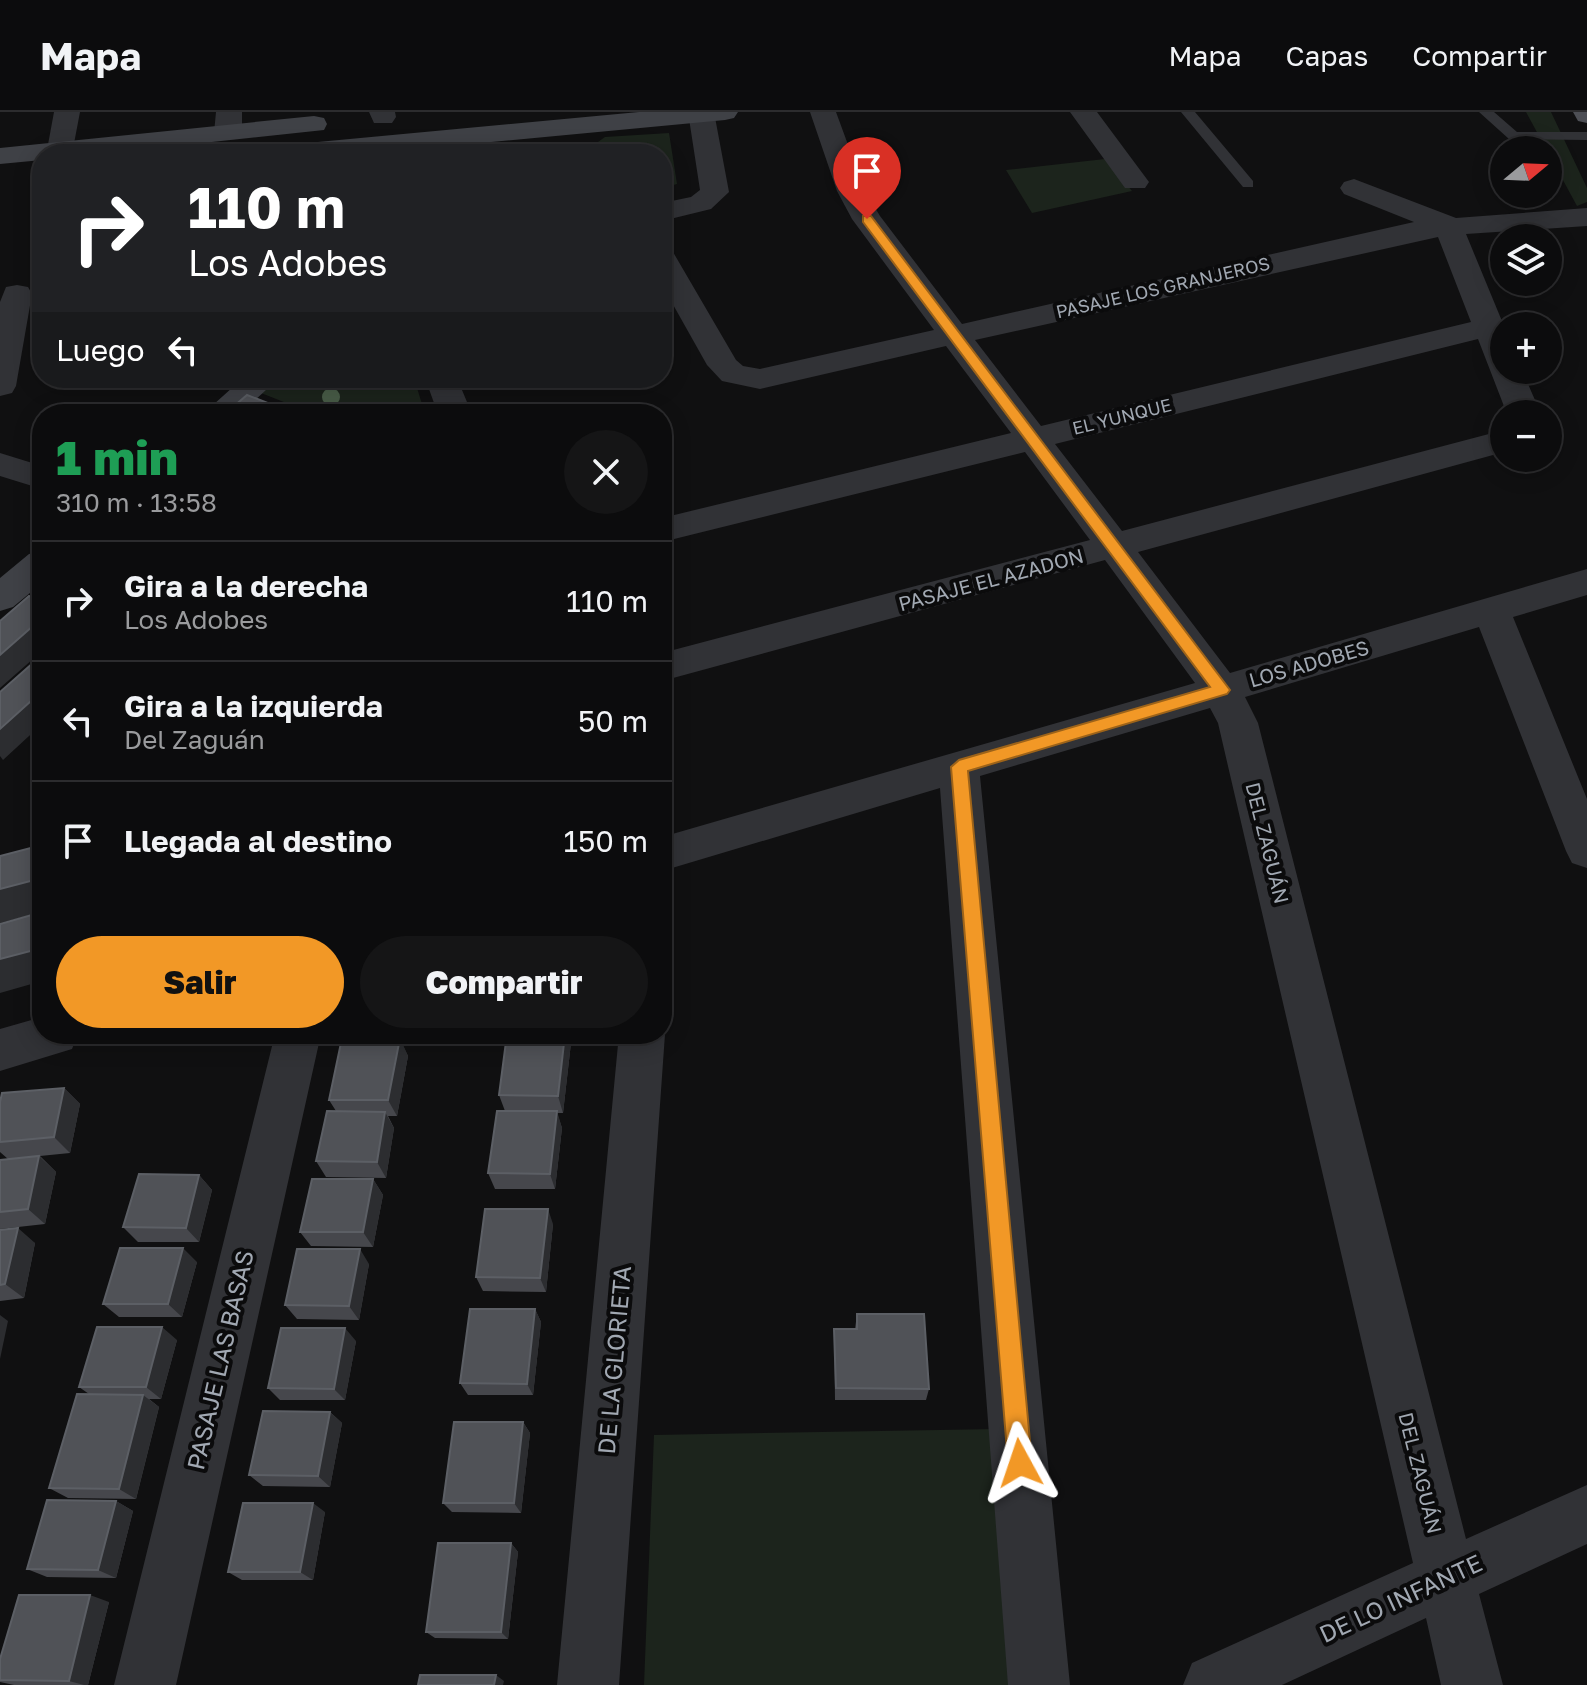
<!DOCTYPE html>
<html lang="es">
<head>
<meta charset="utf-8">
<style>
  :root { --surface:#0c0c0d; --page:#151516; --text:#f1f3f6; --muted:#9a9b9d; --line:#2c2c2e; --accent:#f29826 }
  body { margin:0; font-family:"Golos Text",sans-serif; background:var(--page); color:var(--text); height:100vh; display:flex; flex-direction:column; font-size:30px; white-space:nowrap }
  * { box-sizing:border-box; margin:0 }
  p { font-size:26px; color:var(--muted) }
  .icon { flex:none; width:44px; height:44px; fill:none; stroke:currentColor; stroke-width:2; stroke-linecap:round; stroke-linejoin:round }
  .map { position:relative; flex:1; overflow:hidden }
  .drawer { position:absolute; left:32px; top:292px; width:640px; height:640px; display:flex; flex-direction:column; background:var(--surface); border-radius:32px; box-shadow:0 4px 20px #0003,0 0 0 2px var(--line) }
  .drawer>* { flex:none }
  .hud { position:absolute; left:32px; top:32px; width:640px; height:244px; border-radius:32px; box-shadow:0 4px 20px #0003,0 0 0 2px var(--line); background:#202124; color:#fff; overflow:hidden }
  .needle { width:52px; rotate:71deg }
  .tools { position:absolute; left:1490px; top:24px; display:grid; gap:16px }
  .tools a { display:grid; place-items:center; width:72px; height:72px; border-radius:50%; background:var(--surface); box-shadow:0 4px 20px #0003,0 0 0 2px var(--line); font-size:40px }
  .pin { position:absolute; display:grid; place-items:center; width:68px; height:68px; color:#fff; margin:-82px -34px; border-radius:50% 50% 50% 0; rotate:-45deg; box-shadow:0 0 8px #0007 }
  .pin .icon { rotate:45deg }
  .me { position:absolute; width:88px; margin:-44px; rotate:355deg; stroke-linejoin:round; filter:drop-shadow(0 0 6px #0008) }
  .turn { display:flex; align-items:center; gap:28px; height:168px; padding:0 24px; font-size:36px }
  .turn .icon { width:104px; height:104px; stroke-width:2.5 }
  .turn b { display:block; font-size:56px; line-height:68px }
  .then { display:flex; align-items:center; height:76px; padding:0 24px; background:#0003; gap:16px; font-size:30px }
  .round { display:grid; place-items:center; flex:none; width:84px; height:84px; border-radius:42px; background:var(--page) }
  .overview { display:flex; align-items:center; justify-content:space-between; height:136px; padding:0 24px }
  h1 { font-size:48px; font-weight:800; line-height:60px; color:#1e9e55 }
  .cta { display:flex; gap:16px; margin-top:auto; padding:16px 24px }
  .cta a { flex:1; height:92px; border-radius:48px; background:var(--accent); color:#111; font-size:32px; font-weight:800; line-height:92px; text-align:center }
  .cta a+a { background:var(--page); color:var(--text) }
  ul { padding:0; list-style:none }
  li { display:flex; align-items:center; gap:24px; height:120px; padding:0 24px; border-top:2px solid var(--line) }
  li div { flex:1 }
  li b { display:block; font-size:30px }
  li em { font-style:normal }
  header { display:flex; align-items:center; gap:48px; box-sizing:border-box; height:112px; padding:0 40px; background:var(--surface); border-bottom:2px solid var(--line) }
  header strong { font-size:38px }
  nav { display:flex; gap:44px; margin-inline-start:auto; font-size:28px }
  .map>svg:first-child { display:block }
  .green { fill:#1c241c }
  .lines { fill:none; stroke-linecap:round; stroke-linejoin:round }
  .lane { fill:#313236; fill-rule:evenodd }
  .street { fill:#313236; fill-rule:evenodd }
  .secondary { fill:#3f4146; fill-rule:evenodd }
  .primary { fill:#4d4f55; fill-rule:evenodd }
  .tree { fill:#4a5e49 }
  .wall { fill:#46474c }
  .shaded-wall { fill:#2c2d30 }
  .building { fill:#505257; stroke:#5c5f65; stroke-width:2 }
  .route { fill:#f29826; stroke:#9d6319; stroke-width:2 }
  .labels { text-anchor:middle; stroke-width:8; stroke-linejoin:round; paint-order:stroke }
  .far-street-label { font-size:18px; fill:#a1a8b2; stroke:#0b0b0c }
  .street-label { font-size:20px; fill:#a1a8b2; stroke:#0b0b0c }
  .near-street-label { font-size:24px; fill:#a1a8b2; stroke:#0b0b0c }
</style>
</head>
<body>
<header>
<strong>Mapa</strong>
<nav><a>Mapa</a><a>Capas</a><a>Compartir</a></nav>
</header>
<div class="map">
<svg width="1587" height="1573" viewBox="0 0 1587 1573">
  <rect width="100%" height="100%" fill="#101011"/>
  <path class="green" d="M1526,0H1551L1587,76V90L1577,94Z
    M669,21L677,72L662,76V42H581L605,25Z
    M1105,47L1132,79L1032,101L1006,58Z
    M272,266H414L425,302H314L256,279Z
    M998,1317L1024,1573H644L654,1323Z"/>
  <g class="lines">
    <path class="lane" d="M1181,0H1195L1253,69V75H1243Z
      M1479,0H1494L1517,20H1587V28L1509,27Z"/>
    <path class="street" d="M54,0H80L72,42H50L47,38Z
      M216,0H242V21L238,27H218L214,21Z
      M369,0H395L396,5L392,11H374Z
      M688,0H714L729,80L711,97L662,109V91L691,85L700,78Z
      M810,0H836L865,79L880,104L962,212L1414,110L1344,82L1340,76L1344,70L1354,67L1456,106L1587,96V114L1466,122L1504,214V258H1522L1541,302H1507L1478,227L1055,332L1122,419L1504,318V340L1138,440L1230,561L1587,457V483L1513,505L1587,687V756L1572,751L1566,739L1479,515L1245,585L1258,611L1466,1427L1587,1373V1432L1479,1482L1503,1573H1441L1426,1506L1282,1573H1183L1192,1551L1413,1451L1218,611L1210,596L980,664L1070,1573H1008L940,676L662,759V725L1195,571L1105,448L662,569V541L1090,428L1025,340L662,430V406L1011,321L946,234L760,277L722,269L707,253L662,173V137L673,140L736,248L743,254L760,257L934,218L852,107L837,79ZM1438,125L1471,210L1041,314L975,228Z
      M1070,0H1097L1149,70L1145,76H1125Z
      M17,173L28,175L32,182L16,274L12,281L0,284V190L6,175Z
      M425,266H457L472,302H438Z
      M0,341L42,354V377L0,364Z
      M42,905V922H78L72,937L0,959V917Z
      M662,915L665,922L619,1573H557L619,922H662Z
      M275,922H321L176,1573H114Z"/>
    <path class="secondary" d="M639,0H738L734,6L725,8L363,42H261L265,36L275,34Z
      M314,4L324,6L327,12L324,18L100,42H42V48L0,52V36Z
      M243,266H279L240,302H203Z
      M42,439V471L13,495L0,499V466L29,442Z"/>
    <path class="primary" d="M1573,0H1587V11L1578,9Z"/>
  </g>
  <circle class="tree" cx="331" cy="285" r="9"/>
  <path class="wall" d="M348,922H412L409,934H403L408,944L397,1004H388L394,1016L386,1066L326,1065L316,1049L336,999L329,988L350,926Z
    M507,922H569L571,931L563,1001H557L562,1016L555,1077H495L488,1061L505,999L499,983Z
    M64,976L80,992L70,1041L40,1044L56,1060L45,1112L0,1117V1048L8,1047L0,1040V990Z
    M199,1063L212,1078L199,1130H138L123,1115Z
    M373,1067L383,1083L373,1135L311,1134L300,1120Z
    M553,1112L546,1180L483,1179L476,1165Z
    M0,1118L35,1131L24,1186L0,1189Z
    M197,1150L182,1205H119L103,1192Z
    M369,1152L359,1208L297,1207L285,1193Z
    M535,1197L541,1210L533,1283H468L460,1271Z
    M857,1202L929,1277L926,1288H835L834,1217H855Z
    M177,1228L161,1287H149L159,1295L136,1387L68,1386L49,1376L89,1282L79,1275Z
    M356,1229L345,1288H280L268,1276Z
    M330,1300L342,1311L330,1375L263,1374L249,1363Z
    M523,1310L530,1321L521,1401L452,1400L443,1391Z
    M116,1389L133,1399L116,1466L47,1465L27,1457Z
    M325,1400L313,1468H242L228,1460Z
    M511,1431L518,1440L508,1527L435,1526L426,1520Z
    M109,1490L88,1573H14L0,1570V1547Z"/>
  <path class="shaded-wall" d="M273,293L276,302H262Z
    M42,506V539L0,576V543Z
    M42,579V612L3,648L0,644V617Z
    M42,766V800L0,811V777Z
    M42,836V869L0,881V847Z
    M404,922H412L409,934Z
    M565,922H569L571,931L563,1001L558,984Z
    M400,926L408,944L397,1004L388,988Z
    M64,976L80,992L70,1041L54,1025Z
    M557,999L562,1016L555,1077L550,1062Z
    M385,1000L394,1016L386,1066L377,1050Z
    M39,1044L56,1060L45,1112L28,1097Z
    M199,1063L212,1078L199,1130L186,1116Z
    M373,1067L383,1083L373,1135L363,1120Z
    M548,1097L553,1112L546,1180L540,1166Z
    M18,1116L35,1131L24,1186L5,1172Z
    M183,1136L197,1150L182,1205L168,1192Z
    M360,1137L369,1152L359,1208L349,1194Z
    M535,1197L541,1210L533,1283L527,1272Z
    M0,1203L8,1209L0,1247Z
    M162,1215L177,1228L161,1287L146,1275Z
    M345,1216L356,1229L345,1288L334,1277Z
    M143,1283L159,1295L136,1387L119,1377Z
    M330,1300L342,1311L330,1375L318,1364Z
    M523,1310L530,1321L521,1401L514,1391Z
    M116,1389L133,1399L116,1466L98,1458Z
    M313,1391L325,1400L313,1468L300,1460Z
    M511,1431L518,1440L508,1527L501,1520Z
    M90,1483L109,1490L88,1573H84L69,1569Z
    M496,1563L504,1569L503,1573H494Z"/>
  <path class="building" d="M247,283L273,293L262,302H225Z
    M29,484L42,489V506L0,543V509Z
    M42,543V579L0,617V580Z
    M42,733V766L0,777V744Z
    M42,800V836L0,847V812Z
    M507,922H565L558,984L499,983Z
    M342,926H400L388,988H329Z
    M64,976L54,1025L0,1030V990L2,981Z
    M327,999L385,1000L377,1050L316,1049Z
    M497,999H557L550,1062L488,1061Z
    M39,1044L28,1097L0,1100V1048Z
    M139,1062L199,1063L186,1116L123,1115Z
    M312,1067H373L363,1120H300Z
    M485,1097H548L540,1166L476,1165Z
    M18,1116L5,1172L0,1173V1118Z
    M120,1136H183L168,1192H103Z
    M297,1137H360L349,1194L285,1193Z
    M470,1197H535L527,1272L460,1271Z
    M857,1202H924L929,1277L836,1276L834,1217H857Z
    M97,1215H162L146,1275H79Z
    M281,1216H345L334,1277L268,1276Z
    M77,1282L143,1283L119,1377L49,1376Z
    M263,1299L330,1300L318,1364L249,1363Z
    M454,1310H523L514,1391H443Z
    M47,1388L116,1389L98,1458L27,1457Z
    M243,1391H313L300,1460H228Z
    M438,1431H511L501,1520H426Z
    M19,1483H90L69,1569L0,1568V1547Z
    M420,1563H496L494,1573H418Z"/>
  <path class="route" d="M863,104H871L1230,578L1227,582L968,659L1032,1351L1028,1360L1020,1363L1012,1360L1008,1351L951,655L959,648L1210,575L863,110Z"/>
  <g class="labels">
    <g class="far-street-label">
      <text transform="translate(1163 176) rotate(-13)" y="6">PASAJE LOS GRANJEROS</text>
      <text transform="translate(1122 305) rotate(-14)" y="6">EL YUNQUE</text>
    </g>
    <g class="street-label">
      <text transform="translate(991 468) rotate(-15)" y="7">PASAJE EL AZADON</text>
      <text transform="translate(1309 552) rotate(-16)" y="7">LOS ADOBES</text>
      <text transform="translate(1267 731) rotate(76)" y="7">DEL ZAGUÁN</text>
      <text transform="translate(1420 1361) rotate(76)" y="7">DEL ZAGUÁN</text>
    </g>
    <g class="near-street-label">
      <text transform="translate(221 1248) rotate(-77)" y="8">PASAJE LAS BASAS</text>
      <text transform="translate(615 1248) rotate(-85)" y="8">DE LA GLORIETA</text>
      <text transform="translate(1401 1487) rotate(-25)" y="8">DE LO INFANTE</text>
    </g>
  </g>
</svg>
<div class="tools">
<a><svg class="needle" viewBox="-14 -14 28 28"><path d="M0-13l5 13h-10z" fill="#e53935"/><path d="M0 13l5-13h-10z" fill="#9a9b9d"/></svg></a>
<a><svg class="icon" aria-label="layers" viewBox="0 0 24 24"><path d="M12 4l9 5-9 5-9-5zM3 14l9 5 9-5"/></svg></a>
<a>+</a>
<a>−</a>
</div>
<div class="pin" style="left:867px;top:107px;background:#d93025"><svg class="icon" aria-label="arrive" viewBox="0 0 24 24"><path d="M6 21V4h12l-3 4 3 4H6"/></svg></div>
<svg class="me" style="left:1020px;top:1351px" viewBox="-20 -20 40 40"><path d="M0-17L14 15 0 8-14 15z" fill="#f29826" stroke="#fff" stroke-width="4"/></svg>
<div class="hud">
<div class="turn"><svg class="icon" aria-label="right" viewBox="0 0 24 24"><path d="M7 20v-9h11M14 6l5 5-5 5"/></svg><div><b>110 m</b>Los Adobes</div></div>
<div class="then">Luego<svg class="icon" aria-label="left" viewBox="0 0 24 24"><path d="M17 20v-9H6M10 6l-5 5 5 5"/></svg></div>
</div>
<section class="drawer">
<div class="overview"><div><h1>1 min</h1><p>310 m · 13:58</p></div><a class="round"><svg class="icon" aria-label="close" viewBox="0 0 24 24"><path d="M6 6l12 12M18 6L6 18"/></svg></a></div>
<ul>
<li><svg class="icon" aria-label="right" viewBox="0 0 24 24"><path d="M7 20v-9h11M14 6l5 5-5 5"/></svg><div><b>Gira a la derecha</b><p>Los Adobes</p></div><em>110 m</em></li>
<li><svg class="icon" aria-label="left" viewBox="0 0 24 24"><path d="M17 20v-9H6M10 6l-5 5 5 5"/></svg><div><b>Gira a la izquierda</b><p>Del Zaguán</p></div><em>50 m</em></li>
<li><svg class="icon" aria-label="arrive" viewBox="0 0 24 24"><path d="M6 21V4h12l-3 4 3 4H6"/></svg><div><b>Llegada al destino</b></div><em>150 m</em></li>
</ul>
<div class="cta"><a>Salir</a><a>Compartir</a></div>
</section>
</div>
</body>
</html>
